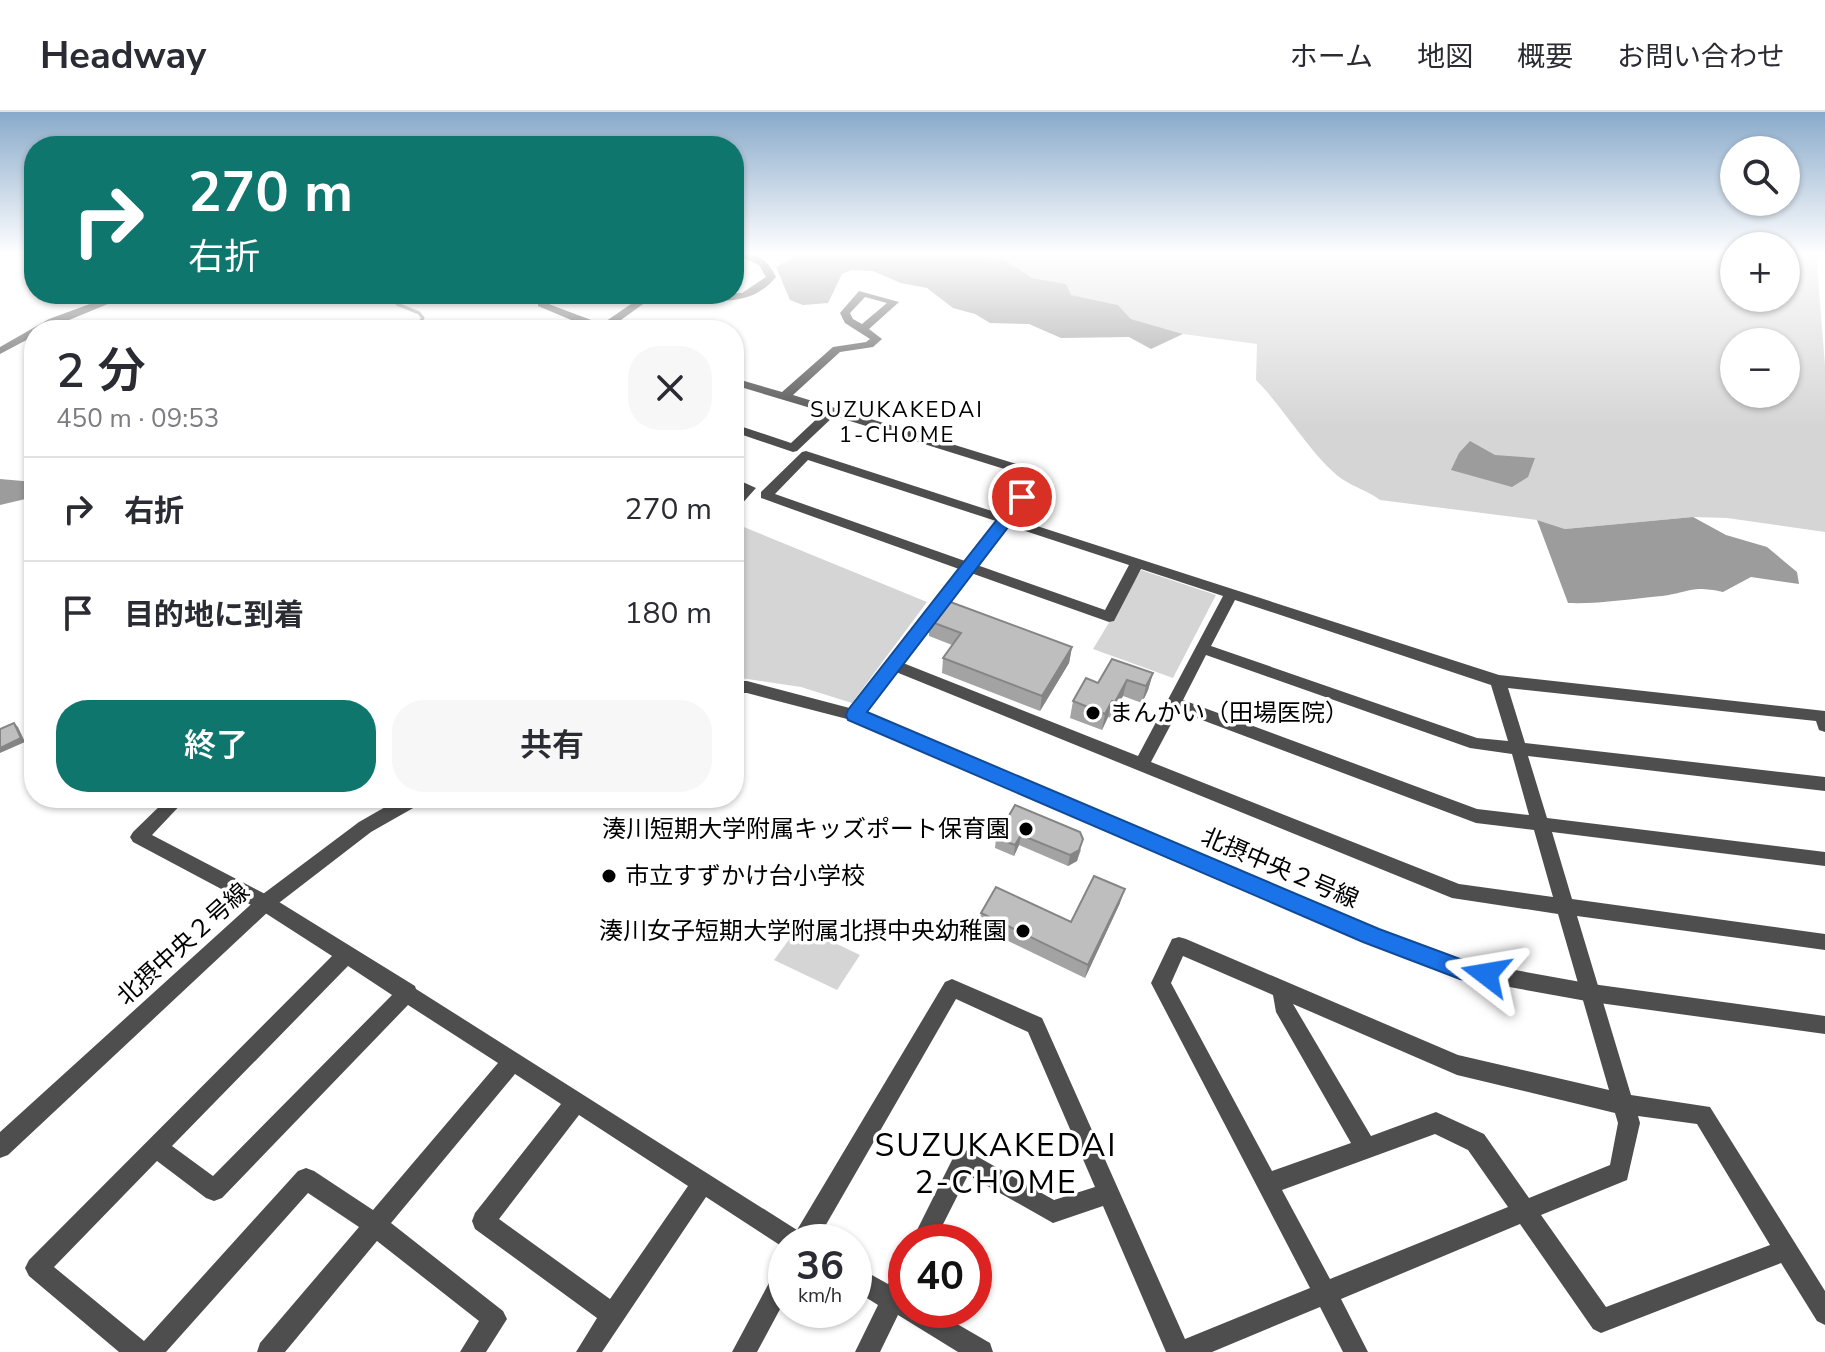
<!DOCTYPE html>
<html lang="ja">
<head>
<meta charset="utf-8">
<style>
  :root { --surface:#fff; --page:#f7f7f7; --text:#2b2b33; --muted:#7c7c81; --line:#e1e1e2; --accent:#0f766e }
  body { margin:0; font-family:"Nunito Sans","Noto Sans JP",sans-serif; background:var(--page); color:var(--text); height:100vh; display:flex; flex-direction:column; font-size:30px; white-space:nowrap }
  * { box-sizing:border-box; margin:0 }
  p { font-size:26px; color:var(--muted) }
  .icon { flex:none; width:44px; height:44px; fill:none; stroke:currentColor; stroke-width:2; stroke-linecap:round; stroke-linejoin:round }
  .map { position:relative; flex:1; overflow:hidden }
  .panel { position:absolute; left:24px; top:208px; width:720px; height:488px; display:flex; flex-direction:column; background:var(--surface); border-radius:32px; box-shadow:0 2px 6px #0004 }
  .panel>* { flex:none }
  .top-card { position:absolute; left:24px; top:24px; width:720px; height:168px; border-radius:32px; box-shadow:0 2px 6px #0004; background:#0f766e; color:#fff; overflow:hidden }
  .fabs { position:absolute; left:1720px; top:24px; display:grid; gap:16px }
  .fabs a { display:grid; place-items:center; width:80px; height:80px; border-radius:50%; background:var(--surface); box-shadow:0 2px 6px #0004; font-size:40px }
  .speed { position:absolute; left:768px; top:1112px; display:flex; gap:16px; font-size:40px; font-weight:700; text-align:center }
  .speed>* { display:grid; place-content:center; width:104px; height:104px; border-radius:50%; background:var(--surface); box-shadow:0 2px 6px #0004; line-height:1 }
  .speed small { font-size:20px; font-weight:400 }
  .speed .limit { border:12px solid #d22; background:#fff; color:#111 }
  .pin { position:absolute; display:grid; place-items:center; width:68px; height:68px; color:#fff; margin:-34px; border:4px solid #fff; border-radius:50%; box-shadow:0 2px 8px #0007 }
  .me { position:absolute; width:88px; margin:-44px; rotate:284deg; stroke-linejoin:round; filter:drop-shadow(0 0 6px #0008) }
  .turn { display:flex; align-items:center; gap:28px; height:168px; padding:0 32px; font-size:36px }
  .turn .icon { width:104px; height:104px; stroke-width:2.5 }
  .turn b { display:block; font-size:56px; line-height:68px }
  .round { display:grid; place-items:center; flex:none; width:84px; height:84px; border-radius:32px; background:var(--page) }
  .summary { display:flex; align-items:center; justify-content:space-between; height:136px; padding:0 32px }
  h1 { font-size:48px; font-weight:600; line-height:60px }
  .cta { display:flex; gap:16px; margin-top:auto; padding:16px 32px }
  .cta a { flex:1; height:92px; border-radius:32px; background:var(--accent); color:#fff; font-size:32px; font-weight:600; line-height:92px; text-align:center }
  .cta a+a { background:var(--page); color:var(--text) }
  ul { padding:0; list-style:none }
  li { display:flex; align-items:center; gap:24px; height:104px; padding:0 32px; border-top:2px solid var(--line) }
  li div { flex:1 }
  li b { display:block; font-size:30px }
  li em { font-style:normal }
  header { display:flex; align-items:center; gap:48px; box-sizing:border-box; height:112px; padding:0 40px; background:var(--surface); border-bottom:2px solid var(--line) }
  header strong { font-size:38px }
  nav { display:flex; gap:44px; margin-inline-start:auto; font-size:28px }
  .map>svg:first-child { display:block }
  .green { fill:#d5d5d5; fill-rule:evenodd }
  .water { fill:#9c9c9c }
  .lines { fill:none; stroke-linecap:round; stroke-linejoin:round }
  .stream { stroke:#9c9c9c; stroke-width:3 }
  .minor { fill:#4e4e4e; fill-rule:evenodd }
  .tertiary { fill:#4e4e4e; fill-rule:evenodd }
  .wall { fill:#a3a3a3 }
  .shaded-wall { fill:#858585 }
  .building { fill:#bebebe; stroke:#858585; stroke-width:2 }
  .route { fill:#1a73e8; stroke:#114b97; stroke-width:2 }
  .poi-dot { fill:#000; stroke:#fff; stroke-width:3 }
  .labels { text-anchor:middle; stroke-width:7; stroke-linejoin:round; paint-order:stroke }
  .far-neighbourhood-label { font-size:22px; letter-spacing:2px; fill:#000; stroke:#fff }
  .poi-label { font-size:24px; fill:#000; stroke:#fff; text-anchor:start }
  .street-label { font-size:24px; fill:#000; stroke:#fff }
  .near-neighbourhood-label { font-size:32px; letter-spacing:2px; fill:#000; stroke:#fff }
</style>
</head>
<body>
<header>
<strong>Headway</strong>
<nav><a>ホーム</a><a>地図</a><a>概要</a><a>お問い合わせ</a></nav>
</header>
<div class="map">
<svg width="1825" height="1240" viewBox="0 0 1825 1240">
  <rect width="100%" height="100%" fill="#fff"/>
  <path class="green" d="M964,141H1734V186H1786V141H1816L1825,253V420L1727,406L1693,405L1565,417L1537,408L1380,388C1368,379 1354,375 1342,367C1312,345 1285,297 1256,268L1257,232L1183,222L1131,207L1118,193L1070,183L1066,172L1032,166L1005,148ZM1734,230H1786V282H1734Z
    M734,411L927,490L852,591L801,575L734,565Z
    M1141,458L1216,483L1173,566L1093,537Z
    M799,814L860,843L837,878L774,848Z"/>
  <path class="water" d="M801,141H964L1005,148L1032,166L1066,172L1071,183L1118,193L1131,207L1183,222L1151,237L1129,225L1061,226L1029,212L990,211L975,202L953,196L927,176L901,171L873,159L851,158L842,162L828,191L803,193L790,188L776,155Z
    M1470,329L1495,343L1535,346L1528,365L1512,375L1451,358L1459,341Z
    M0,367L34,370V385L0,393Z
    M1693,405L1726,423L1767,435L1797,460L1799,472L1751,465L1723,480C1691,473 1691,480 1662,484C1630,487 1600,492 1568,491L1537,408L1565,417Z"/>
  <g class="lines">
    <path class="stream" d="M405,182L397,192L419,201L423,206L420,210"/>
    <path class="minor" d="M734,141C755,141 767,145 776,165C753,193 720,191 687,184L686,182L742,181L766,165L759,153Z
      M859,179L899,190L869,217L882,227L873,235L840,240L793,283L1042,360L1044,363L1012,406L1499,563L1825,599V620L1819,618L1816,609L1508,576L1525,631L1825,665V679L1528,644L1547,706L1825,740V754L1552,720L1572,787L1825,822V838L1577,804L1631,983L1710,995L1825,1179V1213L1817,1209L1781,1151L1601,1221L1593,1217L1520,1112L1341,1187L1368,1240H1343L1320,1195L1212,1240H1166L1103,1094L1053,1111L968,1063L934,1130H911L956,1040L964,1037L1054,1088L1095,1075L1028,920L956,887L816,1130H786V1137L706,1085L602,1240H576L597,1206L475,1117L472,1109L475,1101L561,992L515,962L391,1111L503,1199L507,1207L486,1240H460L479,1209L377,1129L285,1240H257L260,1231L359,1115L308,1081L166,1240H119L29,1164L25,1156L29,1148L332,844L259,797L133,730L130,725L133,720L168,686H187L152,723L271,785L415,874L416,877L797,1118L945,870L952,867L1042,906L1185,1227L1310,1176L1151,871L1172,827L1179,825L1186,827L1458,943L1609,978L1558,802L1452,786L896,560L861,607H849L847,603L849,599L959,457L761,386V380L802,340L806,339L1001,402L1030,365L834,304L797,339L793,340L734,320V312L791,331L824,300L734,273V266L782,280L833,235L866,230L870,227L845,211L840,201ZM865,185L887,191L862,212L853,207L850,201ZM808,348L996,409L965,449L775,382ZM1007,413L1129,453L1105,498L977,453ZM1141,457L1223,484L1138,644L903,551L971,461L1109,510L1114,509ZM1235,488L1491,573L1508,629L1477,626L1211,534ZM1206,543L1470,636L1512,642L1529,703L1477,697L1183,588ZM1178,599L1476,711L1534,718L1553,785L1459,772L1151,650ZM1183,844L1273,883L1276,900L1351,1031L1272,1059L1171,871ZM348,854L392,883L213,1064L172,1034ZM1293,892L1457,963L1615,1001L1618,1011L1610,1053L1529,1086L1484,1022L1436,1000L1371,1024ZM408,893L498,951L373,1098L314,1059L306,1056L298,1059L144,1229L54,1155L157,1049L206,1086L214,1089L222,1086ZM579,1003L688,1074L610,1187L499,1107ZM1638,1004L1697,1012L1770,1133L1606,1195L1541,1103L1627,1068L1640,1011ZM1435,1022L1468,1038L1508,1095L1330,1167L1282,1078Z
      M117,182H132L45,218H34V224L0,242V235L49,207Z
      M547,182H558L549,192L551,193L602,212L631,192L602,182H619L638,187L645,182H657L607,218H595L538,194V190Z
      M734,366L756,376L739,395L734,396V385L741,377L734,374Z
      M906,1149V1198H933L990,1231L993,1240H958L898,1203L880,1240H855L878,1193L854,1178V1153L888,1172L898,1153Z
      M786,1150V1186L757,1240H732L778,1154Z"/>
    <path class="tertiary" d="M734,569H747L861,599L1378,817L1460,848L1592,872L1825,904V922L1592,890L1460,866L1364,829L851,608L747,581H734Z
      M401,686H424L422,691L371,720L271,797L8,1043L0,1046V1020L259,785L359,710Z"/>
  </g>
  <path class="wall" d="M929,509L1072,535L1069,551L1040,599L942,561L943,546L952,533L929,524Z
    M1153,561L1148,578L1142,591L1123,584L1111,606L1108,605L1102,618L1070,606L1073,589L1098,571Z
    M1015,693L1081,738L1077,749L1068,754L1019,733L1014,744L995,736L996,726Z
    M1120,791L1085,866L979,815L981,801L1071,810Z"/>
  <path class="shaded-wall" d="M1072,535L1069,551L1040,599L1042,584Z
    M1153,561L1148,578L1142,591L1146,574Z
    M1127,568L1123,584L1111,606L1115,590Z
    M1112,589L1108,605L1102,618L1105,602Z
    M14,611L18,615L25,630L0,641V636Z
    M1021,723L1019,733L1014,744L1015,733Z
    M1083,727L1077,749L1068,754L1070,743Z
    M1125,777L1120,791L1085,866L1088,853Z"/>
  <path class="building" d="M945,488L1072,535L1042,584L943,546L961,521L929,509Z
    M1112,547L1153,561L1146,574L1127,568L1115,590L1112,589L1105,602L1073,589L1086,566L1098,571Z
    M14,611L21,626L0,636V617Z
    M1015,693L1080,720L1083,727L1079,738L1070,743L1021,723L1015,733L996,726Z
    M1094,764L1125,777L1088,853L981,801L996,775L1071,810Z"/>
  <linearGradient id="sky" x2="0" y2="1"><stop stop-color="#89aaca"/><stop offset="0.45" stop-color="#fff"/><stop offset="1" stop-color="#fff" stop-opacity="0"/></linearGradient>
  <rect width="1825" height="315" fill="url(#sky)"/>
  <path class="route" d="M1022,381L1028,382V389L867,600L1379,817L1460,847L1494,855L1497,862L1494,869L1486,872L1460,867L1363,830L848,608L846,603L848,598L1017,382Z"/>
  <g class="poi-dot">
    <circle cx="1093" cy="601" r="8"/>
    <circle cx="1026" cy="717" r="8"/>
    <circle cx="609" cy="764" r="8"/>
    <circle cx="1023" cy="819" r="8"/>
  </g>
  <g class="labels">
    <g class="far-neighbourhood-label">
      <text x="897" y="305">SUZUKAKEDAI<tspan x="897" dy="25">1-CHOME</tspan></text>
    </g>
    <g class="poi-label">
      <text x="1109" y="609">まんかい（田場医院）</text>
      <text x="1010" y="725" text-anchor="end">湊川短期大学附属キッズポート保育園</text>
      <text x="625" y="772">市立すずかけ台小学校</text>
      <text x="1007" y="827" text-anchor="end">湊川女子短期大学附属北摂中央幼稚園</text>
    </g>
    <g class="street-label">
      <text transform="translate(1280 756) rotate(23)" y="8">北摂中央２号線</text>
      <text transform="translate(183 832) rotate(-42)" y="8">北摂中央２号線</text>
    </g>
    <g class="near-neighbourhood-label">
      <text x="996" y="1044">SUZUKAKEDAI<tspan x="996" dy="37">2-CHOME</tspan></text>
    </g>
  </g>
</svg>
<div class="fabs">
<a><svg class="icon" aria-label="search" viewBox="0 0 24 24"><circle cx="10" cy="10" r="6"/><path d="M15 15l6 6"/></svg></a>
<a>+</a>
<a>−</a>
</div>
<div class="speed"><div>36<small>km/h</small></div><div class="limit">40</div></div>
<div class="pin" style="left:1022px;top:385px;background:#d93025"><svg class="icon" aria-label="arrive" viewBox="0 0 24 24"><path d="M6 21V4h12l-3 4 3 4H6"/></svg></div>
<svg class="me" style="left:1486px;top:862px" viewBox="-20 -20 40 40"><path d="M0-17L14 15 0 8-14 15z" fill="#1a73e8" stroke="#fff" stroke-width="4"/></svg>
<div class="top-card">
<div class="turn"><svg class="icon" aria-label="right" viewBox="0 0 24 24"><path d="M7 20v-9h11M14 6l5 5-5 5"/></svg><div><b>270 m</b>右折</div></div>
</div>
<section class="panel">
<div class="summary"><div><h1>2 分</h1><p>450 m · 09:53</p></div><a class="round"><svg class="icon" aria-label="close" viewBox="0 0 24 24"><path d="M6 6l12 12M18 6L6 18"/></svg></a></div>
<ul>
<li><svg class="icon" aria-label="right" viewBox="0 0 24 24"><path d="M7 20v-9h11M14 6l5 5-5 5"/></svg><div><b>右折</b></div><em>270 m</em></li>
<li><svg class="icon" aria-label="arrive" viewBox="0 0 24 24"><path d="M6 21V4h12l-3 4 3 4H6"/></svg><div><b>目的地に到着</b></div><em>180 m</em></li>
</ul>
<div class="cta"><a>終了</a><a>共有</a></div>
</section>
</div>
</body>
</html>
